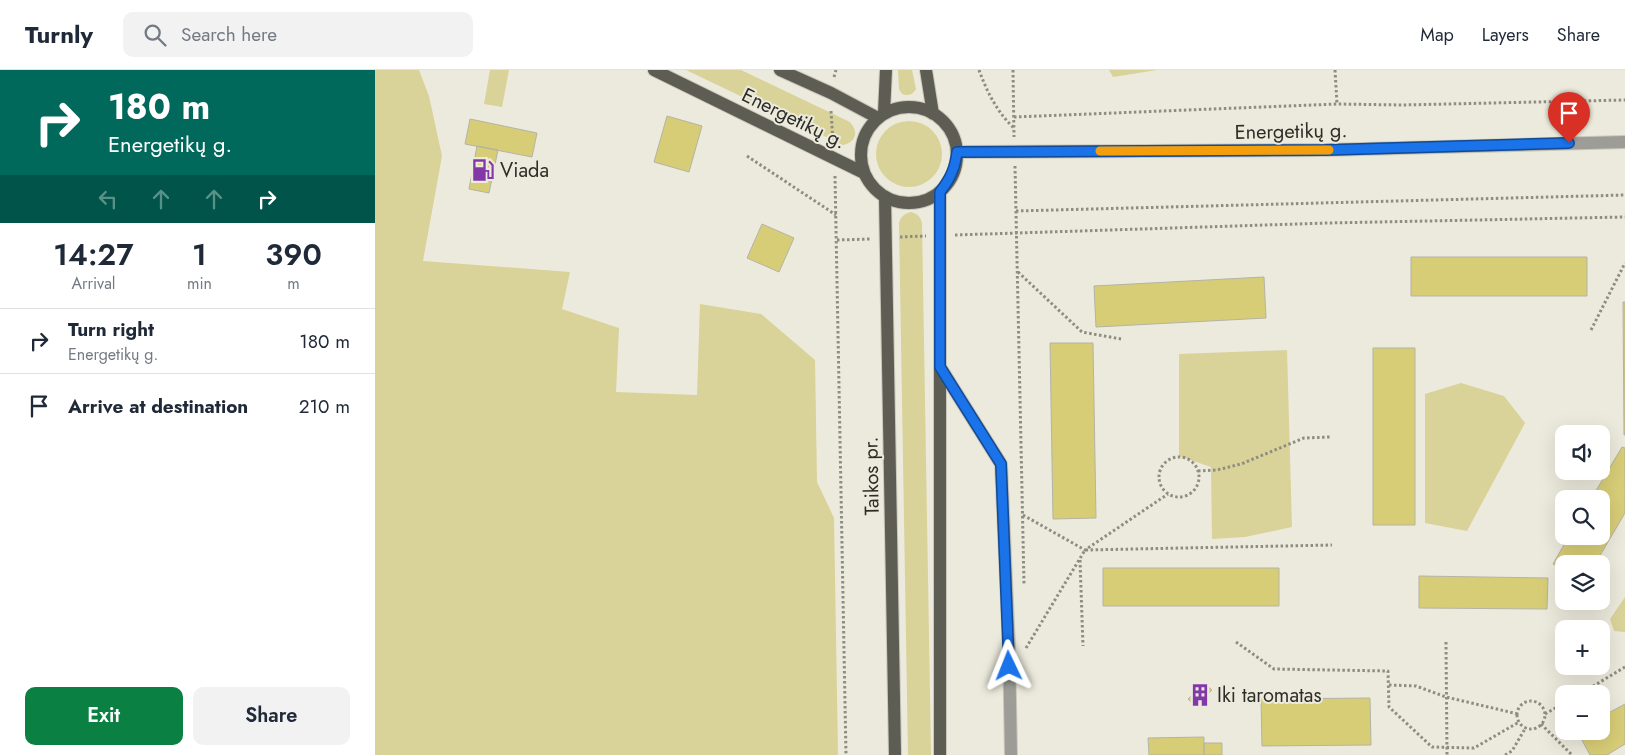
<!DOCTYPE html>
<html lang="en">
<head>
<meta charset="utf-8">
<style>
  :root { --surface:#fff; --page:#f2f2f3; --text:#1f2937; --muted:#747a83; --line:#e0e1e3; --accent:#0b8043 }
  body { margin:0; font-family:Jost,sans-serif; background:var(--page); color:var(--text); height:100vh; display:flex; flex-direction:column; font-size:19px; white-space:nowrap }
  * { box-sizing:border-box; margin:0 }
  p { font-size:16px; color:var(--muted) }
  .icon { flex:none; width:28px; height:28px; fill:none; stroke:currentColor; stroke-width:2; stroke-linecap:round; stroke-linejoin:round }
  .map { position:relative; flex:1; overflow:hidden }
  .details { display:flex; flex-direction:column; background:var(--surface); width:375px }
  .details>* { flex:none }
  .top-card { background:#00695c; color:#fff; overflow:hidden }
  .tools { position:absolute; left:1180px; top:355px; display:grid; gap:10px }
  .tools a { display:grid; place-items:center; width:55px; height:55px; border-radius:10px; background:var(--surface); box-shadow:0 5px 20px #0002; font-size:25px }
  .pin { position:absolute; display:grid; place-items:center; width:42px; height:42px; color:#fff; margin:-51px -21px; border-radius:50% 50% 50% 0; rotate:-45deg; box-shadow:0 0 5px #0007 }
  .pin .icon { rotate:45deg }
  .me { position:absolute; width:55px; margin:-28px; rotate:358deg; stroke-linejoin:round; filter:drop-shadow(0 0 4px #0008) }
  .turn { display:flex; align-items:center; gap:18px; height:105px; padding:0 25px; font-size:22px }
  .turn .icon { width:65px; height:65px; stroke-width:2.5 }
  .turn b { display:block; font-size:35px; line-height:42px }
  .lanes { display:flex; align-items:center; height:48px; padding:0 25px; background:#0003; justify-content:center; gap:25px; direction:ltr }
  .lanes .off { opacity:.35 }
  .eta { display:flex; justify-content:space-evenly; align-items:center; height:85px; text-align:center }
  .eta b { font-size:30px; font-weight:600; line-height:35px }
  .primary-button { display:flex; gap:10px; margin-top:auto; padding:10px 25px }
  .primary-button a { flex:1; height:58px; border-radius:10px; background:var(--accent); color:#fff; font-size:20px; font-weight:600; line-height:58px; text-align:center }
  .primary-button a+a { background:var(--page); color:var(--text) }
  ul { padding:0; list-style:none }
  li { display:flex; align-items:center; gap:15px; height:65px; padding:0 25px; border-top:1px solid var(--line) }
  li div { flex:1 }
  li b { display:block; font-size:19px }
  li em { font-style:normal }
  header { display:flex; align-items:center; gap:30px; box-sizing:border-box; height:70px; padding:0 25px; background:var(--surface); border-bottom:1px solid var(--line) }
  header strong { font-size:24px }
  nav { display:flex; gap:28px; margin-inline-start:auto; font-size:18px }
  .search { width:350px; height:45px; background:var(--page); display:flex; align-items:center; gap:12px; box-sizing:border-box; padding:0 18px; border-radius:10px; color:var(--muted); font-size:19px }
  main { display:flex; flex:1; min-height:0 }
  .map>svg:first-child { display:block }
  .green { fill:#d9d299 }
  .building { fill:#d8cd77; stroke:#b4b3a5 }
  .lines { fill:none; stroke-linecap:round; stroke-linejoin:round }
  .minor-casing { stroke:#cac8bc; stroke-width:14 }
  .major-casing { stroke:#cac8bc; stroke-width:14 }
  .path { stroke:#8e8d83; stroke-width:3; stroke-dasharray:2.5 2.5; stroke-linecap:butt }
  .minor { stroke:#9d9c96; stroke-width:12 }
  .major { stroke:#5e5d53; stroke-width:12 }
  .route-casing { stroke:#114b97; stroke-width:12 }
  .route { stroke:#1a73e8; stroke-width:9 }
  .slow { stroke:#f59e0b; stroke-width:9 }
  .labels { text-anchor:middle; stroke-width:4; stroke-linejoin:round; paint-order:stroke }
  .street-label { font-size:20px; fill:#2d2d28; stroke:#eceadc }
  .poi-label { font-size:20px; fill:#2d2d28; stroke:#eceadc; text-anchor:start }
</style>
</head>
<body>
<header>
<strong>Turnly</strong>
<div class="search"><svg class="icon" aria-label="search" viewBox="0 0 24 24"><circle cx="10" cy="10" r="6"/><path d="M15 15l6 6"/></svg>Search here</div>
<nav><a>Map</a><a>Layers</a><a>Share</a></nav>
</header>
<main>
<section class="details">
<div class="top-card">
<div class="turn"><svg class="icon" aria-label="right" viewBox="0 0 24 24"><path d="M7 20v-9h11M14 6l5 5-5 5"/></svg><div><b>180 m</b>Energetikų g.</div></div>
<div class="lanes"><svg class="icon off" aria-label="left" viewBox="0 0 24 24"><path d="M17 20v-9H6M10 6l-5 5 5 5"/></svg><svg class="icon off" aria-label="ahead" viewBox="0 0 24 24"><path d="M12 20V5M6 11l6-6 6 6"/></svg><svg class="icon off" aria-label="ahead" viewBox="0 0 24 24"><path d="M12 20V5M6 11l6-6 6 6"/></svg><svg class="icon" aria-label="right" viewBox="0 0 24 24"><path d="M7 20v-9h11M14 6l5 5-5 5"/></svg></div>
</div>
<div class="eta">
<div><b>14:27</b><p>Arrival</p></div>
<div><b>1</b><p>min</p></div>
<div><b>390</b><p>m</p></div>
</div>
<ul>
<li><svg class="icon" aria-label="right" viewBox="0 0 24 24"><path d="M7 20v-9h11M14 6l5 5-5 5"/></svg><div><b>Turn right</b><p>Energetikų g.</p></div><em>180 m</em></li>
<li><svg class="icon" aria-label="arrive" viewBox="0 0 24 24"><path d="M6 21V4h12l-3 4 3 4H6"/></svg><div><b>Arrive at destination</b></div><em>210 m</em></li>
</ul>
<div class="primary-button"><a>Exit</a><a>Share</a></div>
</section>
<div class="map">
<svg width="1250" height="685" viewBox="0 0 1250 685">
  <rect width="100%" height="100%" fill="#eceadc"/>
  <path class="green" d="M0,0H44L54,26L67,86L48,191L195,202L187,239L244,258L241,322L322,325L325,234L386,244L440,290L442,412L459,448L463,685H0Z
    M115,0H134L127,37L109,34Z
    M311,0H366L475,52C484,62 481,72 468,75Z
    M523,0H537L541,19C537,25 534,26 527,24L524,19Z
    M734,0H782L738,7Z
    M501 84a33 33 0 1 1 66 0a33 33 0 1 1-66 0Z
    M536,142C543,144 546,147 547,154L556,685H533L524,153C526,146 529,144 536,142Z
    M912,280L917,457L870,467L837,469L836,397L804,386V284Z
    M1086,313L1129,326L1150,353L1092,461L1050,453V324Z
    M1250,527V562L1239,561L1235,549Z"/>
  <path class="building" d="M292,46L327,56L314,102L279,92Z
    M95,49L162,63L157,87L90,74Z
    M102,76L123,80L114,123L94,119Z
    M387,154L419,168L404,202L372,188Z
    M1036,187H1212V226H1036Z
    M889,207L891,248L721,257L719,216Z
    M1248,232H1250V365H1249Z
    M675,273H718L721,448L678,449Z
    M998,278H1040V455H998Z
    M1247,377L1250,378V443L1220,494H1189V501L1178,494L1194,466H1226V429H1216Z
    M728,498H904V536H728Z
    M1044,506L1173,508L1172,539L1044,538Z
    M829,613L837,620L821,636L813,629Z
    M995,628L996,675L887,676L886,629Z
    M1250,634V674L1232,685H1215L1202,661H1226V647Z
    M829,667V685H774L773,668Z
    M829,673H847V685H829Z"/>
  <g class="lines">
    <defs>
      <path id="minor" d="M582,82L950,80L1250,72
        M565,297L626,394L634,578L636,685"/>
      <path id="major" d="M279,0L489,103
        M405,0L456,23L503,48
        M551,0L558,44
        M486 85a48 48 0 1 1 96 0a48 48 0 1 1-96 0Z
        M509,43L511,0
        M565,122V685
        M510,127L520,685"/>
    </defs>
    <use href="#minor" class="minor-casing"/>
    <use href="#major" class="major-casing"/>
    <path class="path" d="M604,0C612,22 622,42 639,58
      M638,0L639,67
      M960,0L962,34
      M459,7L461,0
      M456,41L458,72
      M639,47L962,34L1028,35L1250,30
      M372,86L461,145
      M640,96L649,514
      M460,106L471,685
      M641,141L1250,125
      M580,165L953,153L1250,147
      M525,167L551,166
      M462,170L496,169
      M643,202L707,262L746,269
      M1216,260L1250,193
      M784 407a20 20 0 1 1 40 0a20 20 0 1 1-40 0Z
      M823,401L842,400L866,394L929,368L955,367
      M648,445L710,480L793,424
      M705,490L708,576
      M861,572L899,599L1013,601L1014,637L1057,677L1099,678L1144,652
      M1071,572L1072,685
      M651,578L710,480L957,475
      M1014,615L1041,616L1071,627L1143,644
      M1205,624L1250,597
      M1142 645a14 14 0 1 1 28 0a14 14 0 1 1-28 0Z
      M1170,644L1189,633
      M1166,654L1197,685
      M1130,685L1137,681L1151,657"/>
    <use href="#minor" class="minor"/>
    <use href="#major" class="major"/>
  </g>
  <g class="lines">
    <defs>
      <path id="route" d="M634,596L626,394L565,297V122C575,109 580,99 582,82L950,80L1194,73"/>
    </defs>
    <use href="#route" class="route-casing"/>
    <use href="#route" class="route"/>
    <path class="slow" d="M725,81L954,80"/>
  </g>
  <defs>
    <symbol id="fuel-bare" viewBox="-9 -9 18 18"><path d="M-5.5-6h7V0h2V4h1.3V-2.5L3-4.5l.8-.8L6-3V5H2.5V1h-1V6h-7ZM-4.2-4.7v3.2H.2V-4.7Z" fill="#8338aa" stroke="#eceadc" stroke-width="2.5" paint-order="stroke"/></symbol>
    <symbol id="building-bare" viewBox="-9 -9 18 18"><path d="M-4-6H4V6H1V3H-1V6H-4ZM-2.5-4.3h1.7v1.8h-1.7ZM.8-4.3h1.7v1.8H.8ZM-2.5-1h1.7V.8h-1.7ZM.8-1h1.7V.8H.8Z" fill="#8338aa" stroke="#eceadc" stroke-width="2.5" paint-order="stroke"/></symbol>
  </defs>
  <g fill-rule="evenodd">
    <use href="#fuel-bare" x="92" y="84" width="32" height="32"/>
    <use href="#building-bare" x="809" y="609" width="32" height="32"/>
  </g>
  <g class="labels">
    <g class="street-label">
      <text transform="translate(419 48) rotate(26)" y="7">Energetikų g.</text>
      <text transform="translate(916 61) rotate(-1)" y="7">Energetikų g.</text>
      <text transform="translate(496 406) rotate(-91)" y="7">Taikos pr.</text>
    </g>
    <g class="poi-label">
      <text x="125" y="107">Viada</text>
      <text x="842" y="632">Iki taromatas</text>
    </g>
  </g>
</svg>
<div class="tools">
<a><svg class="icon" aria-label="sound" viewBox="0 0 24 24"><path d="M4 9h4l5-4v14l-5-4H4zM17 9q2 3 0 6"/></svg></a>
<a><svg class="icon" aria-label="search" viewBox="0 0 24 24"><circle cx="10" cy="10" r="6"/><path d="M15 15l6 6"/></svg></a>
<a><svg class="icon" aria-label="layers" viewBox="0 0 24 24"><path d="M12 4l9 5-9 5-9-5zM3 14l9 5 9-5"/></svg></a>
<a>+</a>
<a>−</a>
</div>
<div class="pin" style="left:1194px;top:73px;background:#d93025"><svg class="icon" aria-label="arrive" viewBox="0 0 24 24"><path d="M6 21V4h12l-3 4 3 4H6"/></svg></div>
<svg class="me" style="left:634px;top:596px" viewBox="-20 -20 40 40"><path d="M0-17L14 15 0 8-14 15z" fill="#1a73e8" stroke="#fff" stroke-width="4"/></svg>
</div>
</main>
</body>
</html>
